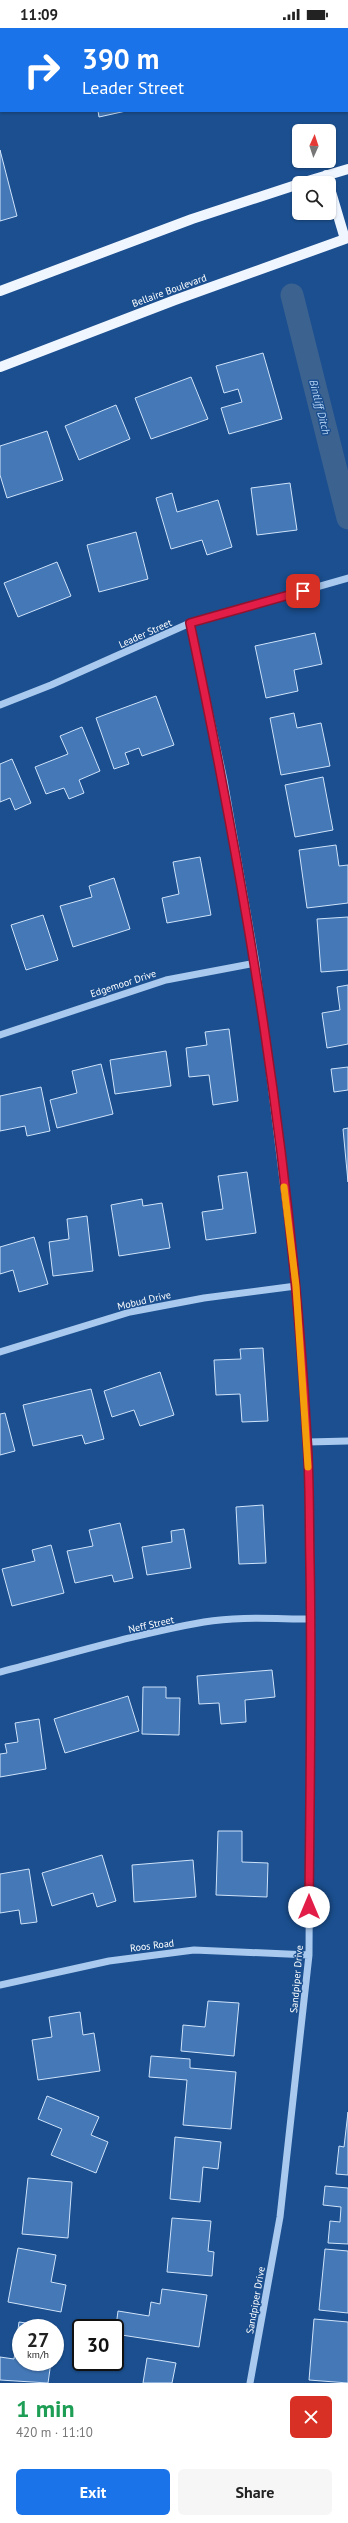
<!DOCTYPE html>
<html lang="en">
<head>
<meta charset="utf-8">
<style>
  :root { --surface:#fff; --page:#f6f6f6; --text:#222; --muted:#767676; --accent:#1a73e8 }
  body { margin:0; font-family:"PT Sans",sans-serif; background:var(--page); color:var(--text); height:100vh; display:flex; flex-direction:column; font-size:15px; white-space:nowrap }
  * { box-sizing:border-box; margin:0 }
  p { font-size:13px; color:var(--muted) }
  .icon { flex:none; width:22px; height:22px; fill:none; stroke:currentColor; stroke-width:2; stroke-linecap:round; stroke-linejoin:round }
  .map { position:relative; height:2355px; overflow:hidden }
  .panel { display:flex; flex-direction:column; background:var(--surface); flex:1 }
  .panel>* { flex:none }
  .hud { position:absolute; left:0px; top:0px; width:348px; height:84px; box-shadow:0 1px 3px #0004; background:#1a73e8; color:#fff; overflow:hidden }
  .needle { width:26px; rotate:3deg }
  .buttons { position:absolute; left:292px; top:96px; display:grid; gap:8px }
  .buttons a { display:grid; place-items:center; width:44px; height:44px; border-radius:6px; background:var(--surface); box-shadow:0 1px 3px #0004; font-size:20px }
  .speed { position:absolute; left:12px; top:2291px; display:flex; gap:8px; font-size:20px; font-weight:700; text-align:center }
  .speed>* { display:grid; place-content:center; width:52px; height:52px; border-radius:50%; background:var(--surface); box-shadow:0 1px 3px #0004; line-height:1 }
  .speed small { font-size:10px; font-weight:400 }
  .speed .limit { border:2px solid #111; border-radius:6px; background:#fff; color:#111 }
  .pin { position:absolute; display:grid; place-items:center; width:34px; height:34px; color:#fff; margin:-17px; border-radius:8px; box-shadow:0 2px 6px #0006 }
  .me { position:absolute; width:44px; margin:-22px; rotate:0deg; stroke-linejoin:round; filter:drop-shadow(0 0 3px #0008) }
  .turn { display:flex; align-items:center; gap:14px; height:84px; padding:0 16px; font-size:18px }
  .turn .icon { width:52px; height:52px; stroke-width:2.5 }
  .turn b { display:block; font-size:28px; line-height:34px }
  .round { display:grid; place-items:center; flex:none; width:42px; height:42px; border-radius:6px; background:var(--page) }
  .head { display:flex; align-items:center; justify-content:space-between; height:68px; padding:0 16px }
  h1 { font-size:24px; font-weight:700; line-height:30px; color:#1e9e55 }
  .primary-button { display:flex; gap:8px; margin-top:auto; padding:8px 16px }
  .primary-button a { flex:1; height:46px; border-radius:6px; background:var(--accent); color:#fff; font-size:16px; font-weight:700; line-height:46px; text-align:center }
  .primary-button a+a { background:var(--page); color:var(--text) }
  .status { display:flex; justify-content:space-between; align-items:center; height:28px; padding:0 20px; background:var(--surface); direction:ltr }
  .status svg { height:11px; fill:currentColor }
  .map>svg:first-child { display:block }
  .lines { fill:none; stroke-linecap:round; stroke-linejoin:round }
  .canal { stroke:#3c6290; stroke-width:23 }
  .building { fill:#4478b7; stroke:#cfe3fa }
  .minor { stroke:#a9c9ee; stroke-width:7 }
  .major { stroke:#f0f6ff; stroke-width:10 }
  .route-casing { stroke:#92132f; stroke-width:10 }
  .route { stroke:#e11d48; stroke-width:7 }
  .slow { stroke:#f59e0b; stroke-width:7 }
  .labels { text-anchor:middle; stroke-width:3; stroke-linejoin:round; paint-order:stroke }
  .street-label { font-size:10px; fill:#fff; stroke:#1b4f8f }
  .water-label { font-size:11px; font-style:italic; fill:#b5d3f5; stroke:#1b4f8f }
</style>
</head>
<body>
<div class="status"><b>11:09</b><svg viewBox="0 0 49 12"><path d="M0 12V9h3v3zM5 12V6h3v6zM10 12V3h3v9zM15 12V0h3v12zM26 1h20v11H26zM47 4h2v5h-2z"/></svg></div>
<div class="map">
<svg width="348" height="2355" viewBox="0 0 348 2355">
  <rect width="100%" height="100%" fill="#1b4f8f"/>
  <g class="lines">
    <path class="canal" d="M292,267L348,490"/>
  </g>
  <path class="building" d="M127,0H174V1H127Z
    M285,0H328V1H285Z
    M98,83H126L99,89Z
    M0,122L17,188L0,193Z
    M263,325L282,391L229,406L221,380L242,374L238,361L224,365L216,338Z
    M191,349L208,391L151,411L135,370Z
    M116,377L130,411L79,432L65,398Z
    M47,403L63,452L7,470L0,447V418Z
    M290,455L297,502L257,507L251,460Z
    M172,465L177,484L218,472L232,519L207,527L202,512L171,521L156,470Z
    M136,504L148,551L99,564L87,517Z
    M57,534L71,568L18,589L4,555Z
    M315,605L322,636L294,642L298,663L266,670L255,618Z
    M156,668L174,717L142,728L139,720L125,725L129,736L114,741L96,690Z
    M294,685L297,700L321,695L330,738L281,747L270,690Z
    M82,699L100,743L79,752L84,765L69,771L64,760L46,766L35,739L68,726L60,708Z
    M12,731L31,775L15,782L10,770L0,774V736Z
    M323,749L333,802L295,809L285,757Z
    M336,817L339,838L348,837V875L307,880L299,822Z
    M200,829L211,887L167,895L162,870L179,866L173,834Z
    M114,850L130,901L73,919L60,878L92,869L89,858Z
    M43,887L58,932L26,942L11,897Z
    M348,889V942L321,944L317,891Z
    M348,957V1016L327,1020L322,985L340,982L337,959Z
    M229,1001L238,1073L213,1077L209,1047L189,1049L186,1020L207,1017L205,1004Z
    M166,1023L171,1058L115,1066L110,1032Z
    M101,1036L113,1086L57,1100L50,1072L77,1065L72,1043Z
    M348,1039V1062L334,1064L331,1041Z
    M41,1059L50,1103L27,1108L25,1098L0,1103V1068Z
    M348,1100V1154L343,1101Z
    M247,1144L256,1205L206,1212L202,1184L223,1181L218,1148Z
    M142,1171L143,1178L162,1175L170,1220L119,1228L111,1177Z
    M87,1188L93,1243L53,1248L49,1214L69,1211L67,1191Z
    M34,1209L48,1256L19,1264L13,1242L0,1246V1219Z
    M263,1320L268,1393L242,1394L240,1366L216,1367L214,1332L241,1331L240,1321Z
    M160,1344L174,1387L140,1398L134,1382L112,1389L104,1363Z
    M91,1361L104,1411L85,1416L82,1407L33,1418L23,1377Z
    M5,1385L15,1423L0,1427V1386Z
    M263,1477L266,1535L239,1536L236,1479Z
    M120,1495L133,1550L114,1554L112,1547L75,1555L67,1523L93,1518L89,1502Z
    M184,1501L191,1540L147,1547L142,1519L172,1514L171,1503Z
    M51,1517L64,1565L12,1578L2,1541L35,1533L32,1522Z
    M272,1642L275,1669L245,1672L246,1694L221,1696L219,1675L199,1676L197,1648Z
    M143,1659H166V1670H180L179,1707L142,1706Z
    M128,1668L139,1703L65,1725L54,1691Z
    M39,1691L46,1741L0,1749V1726L7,1725L5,1716L18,1714L15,1695Z
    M218,1803H242V1834L268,1835L267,1869L216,1867Z
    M102,1827L116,1873L97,1879L93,1865L52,1878L42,1845Z
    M193,1832L196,1869L134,1874L132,1837Z
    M29,1841L37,1894L21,1896L19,1882L0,1885V1846Z
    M208,1973L239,1975L234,2028L181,2023L183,1997L205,1999Z
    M80,1984L83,2007L94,2005L100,2043L38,2052L32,2012L52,2009L49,1989Z
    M151,2028L190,2031V2040L236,2044L231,2101L183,2097L187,2052L149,2049Z
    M47,2068L99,2089L91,2107L108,2114L96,2145L51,2127L62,2101L38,2091Z
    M348,2084V2147L336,2146L339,2118L344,2119Z
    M175,2109L221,2114L218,2141L203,2139L200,2174L170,2171Z
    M28,2150L72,2154L68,2210L22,2206Z
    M325,2158L348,2160V2216L328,2215L330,2193L340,2194L341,2179L323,2177Z
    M172,2190L211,2193L208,2223L214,2224L212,2248L167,2244Z
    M18,2220L56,2227L51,2254L66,2257L61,2284L8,2274Z
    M325,2221L348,2223V2285L319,2282Z
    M162,2261L207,2267L199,2319L115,2306L118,2283L149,2288L151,2274L160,2276Z
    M314,2291L348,2294V2355L309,2352Z
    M19,2294L55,2299V2302V2300H21V2334H51L48,2355L0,2352V2329L14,2331Z
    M147,2330L176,2335L172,2355H143Z"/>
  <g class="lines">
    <path class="minor" d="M190,595L224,752L256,935L296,1258L308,1414L311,1591L309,1927L280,2189L250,2355
      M0,677L51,657L190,595L348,550
      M0,1007L166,952L256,935
      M0,1324L130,1284L204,1270L296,1258
      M308,1414L348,1413
      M0,1644C67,1627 135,1606 204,1594C239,1588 276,1591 311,1591
      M0,1957L109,1933L194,1922L309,1927"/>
    <path class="major" d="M326,147L345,211
      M301,155L348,141
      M0,263L192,191L299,156
      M0,339L175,272L348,210"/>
  </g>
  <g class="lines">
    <defs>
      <path id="route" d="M303,563L190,595C247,864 292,1136 307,1411C310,1452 309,1494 310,1535C312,1650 310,1764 309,1879"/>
    </defs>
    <use href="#route" class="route-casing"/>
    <use href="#route" class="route"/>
    <path class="slow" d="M284,1159L296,1258L308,1439"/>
  </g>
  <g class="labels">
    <g class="street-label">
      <text transform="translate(169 262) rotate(-20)" y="4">Bellaire Boulevard</text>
      <text transform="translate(145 605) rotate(-24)" y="4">Leader Street</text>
      <text transform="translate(123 955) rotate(-18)" y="4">Edgemoor Drive</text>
      <text transform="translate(144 1272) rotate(-13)" y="4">Mobud Drive</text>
      <text transform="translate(151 1596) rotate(-13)" y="4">Neff Street</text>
      <text transform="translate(152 1917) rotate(-7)" y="4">Roos Road</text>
      <text transform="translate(296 1951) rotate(-85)" y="4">Sandpiper Drive</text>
      <text transform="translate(255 2272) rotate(-80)" y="4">Sandpiper Drive</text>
    </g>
    <g class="water-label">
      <text transform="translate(320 379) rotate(76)" y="4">Bintliff Ditch</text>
    </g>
  </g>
</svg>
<div class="buttons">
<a><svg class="needle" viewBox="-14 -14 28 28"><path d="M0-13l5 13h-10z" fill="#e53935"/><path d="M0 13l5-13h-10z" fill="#767676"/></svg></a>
<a><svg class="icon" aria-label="search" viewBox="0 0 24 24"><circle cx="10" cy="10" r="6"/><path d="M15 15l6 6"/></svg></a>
</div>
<div class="speed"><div>27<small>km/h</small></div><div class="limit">30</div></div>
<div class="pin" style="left:303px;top:563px;background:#d93025"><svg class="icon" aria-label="arrive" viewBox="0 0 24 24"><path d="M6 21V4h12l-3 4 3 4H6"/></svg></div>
<svg class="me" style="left:309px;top:1879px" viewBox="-20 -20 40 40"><circle r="19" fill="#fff"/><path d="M0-13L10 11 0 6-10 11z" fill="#e11d48"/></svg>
<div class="hud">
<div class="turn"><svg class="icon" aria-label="right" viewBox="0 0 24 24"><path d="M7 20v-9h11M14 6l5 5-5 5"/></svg><div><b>390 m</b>Leader Street</div></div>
</div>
</div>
<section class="panel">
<div class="head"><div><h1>1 min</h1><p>420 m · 11:10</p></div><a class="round" style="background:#d93025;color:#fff"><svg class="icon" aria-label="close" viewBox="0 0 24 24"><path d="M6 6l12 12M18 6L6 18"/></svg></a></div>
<div class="primary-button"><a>Exit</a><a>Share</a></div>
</section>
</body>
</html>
